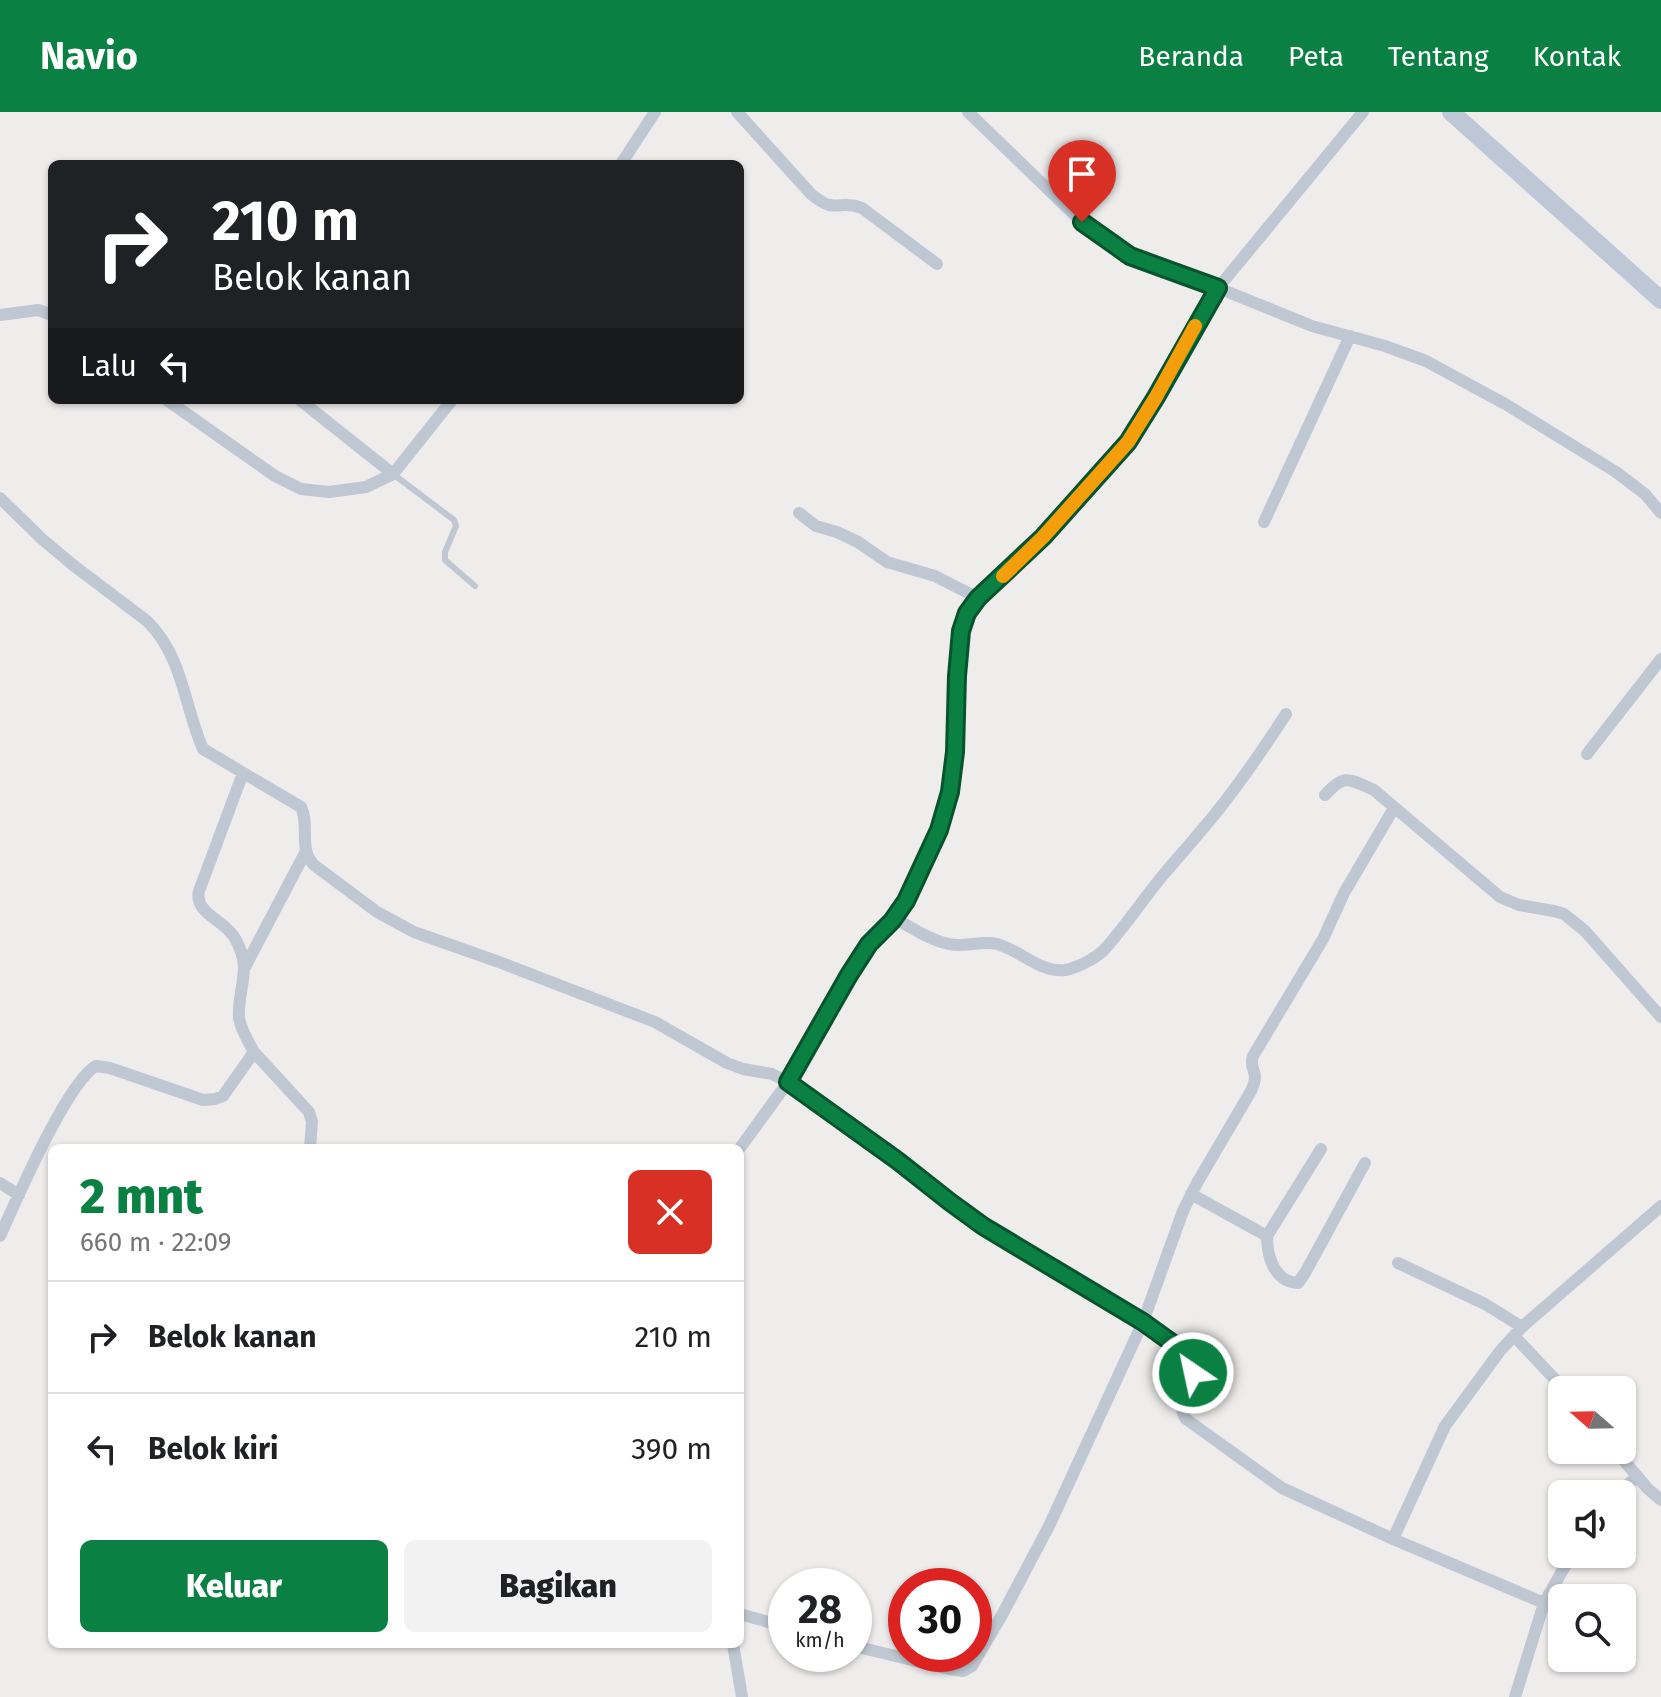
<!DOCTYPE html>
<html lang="id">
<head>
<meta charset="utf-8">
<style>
  :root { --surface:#fff; --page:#f2f2f2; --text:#202124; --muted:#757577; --line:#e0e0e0; --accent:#0b8043 }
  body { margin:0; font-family:"Fira Sans",sans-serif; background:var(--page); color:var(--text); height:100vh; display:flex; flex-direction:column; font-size:30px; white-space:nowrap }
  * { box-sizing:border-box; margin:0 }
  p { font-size:26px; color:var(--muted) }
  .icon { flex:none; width:44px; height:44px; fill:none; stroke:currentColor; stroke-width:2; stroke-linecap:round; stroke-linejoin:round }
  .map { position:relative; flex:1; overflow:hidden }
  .panel { position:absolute; left:48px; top:1032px; width:696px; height:504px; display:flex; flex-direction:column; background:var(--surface); border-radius:12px; box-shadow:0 2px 6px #0004 }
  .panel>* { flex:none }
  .hud { position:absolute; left:48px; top:48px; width:696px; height:244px; border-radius:12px; box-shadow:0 2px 6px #0004; background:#202124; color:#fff; overflow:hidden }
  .needle { width:52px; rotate:290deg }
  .fabs { position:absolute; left:1548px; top:1264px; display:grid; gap:16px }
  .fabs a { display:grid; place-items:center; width:88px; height:88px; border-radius:12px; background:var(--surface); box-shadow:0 2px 6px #0004; font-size:40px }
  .speed { position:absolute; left:768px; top:1456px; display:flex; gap:16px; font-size:40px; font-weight:700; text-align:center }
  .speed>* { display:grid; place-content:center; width:104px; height:104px; border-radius:50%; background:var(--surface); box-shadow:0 2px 6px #0004; line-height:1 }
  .speed small { font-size:20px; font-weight:400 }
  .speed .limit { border:12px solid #d22; background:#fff; color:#111 }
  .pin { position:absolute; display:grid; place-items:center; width:68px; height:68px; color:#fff; margin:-82px -34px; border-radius:50% 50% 50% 0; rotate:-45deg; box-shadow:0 0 8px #0007 }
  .pin .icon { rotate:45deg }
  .me { position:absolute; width:88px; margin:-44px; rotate:326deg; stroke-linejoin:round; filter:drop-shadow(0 0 6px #0008) }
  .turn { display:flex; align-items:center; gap:28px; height:168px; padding:0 32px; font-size:36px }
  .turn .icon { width:104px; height:104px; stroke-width:2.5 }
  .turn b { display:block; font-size:56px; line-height:68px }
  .then { display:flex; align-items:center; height:76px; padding:0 32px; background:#0003; gap:16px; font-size:30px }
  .round { display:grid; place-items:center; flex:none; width:84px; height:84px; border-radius:12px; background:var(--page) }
  .summary { display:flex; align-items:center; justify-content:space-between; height:136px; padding:0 32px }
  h1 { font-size:48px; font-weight:800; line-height:60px; color:var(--accent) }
  .primary-button { display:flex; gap:16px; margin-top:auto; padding:16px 32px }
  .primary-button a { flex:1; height:92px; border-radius:12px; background:var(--accent); color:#fff; font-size:32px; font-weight:800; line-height:92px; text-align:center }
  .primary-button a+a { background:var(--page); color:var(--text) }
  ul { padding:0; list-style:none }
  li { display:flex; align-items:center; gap:24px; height:112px; padding:0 32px; border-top:2px solid var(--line) }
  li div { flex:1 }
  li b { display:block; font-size:30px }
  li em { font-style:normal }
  header { display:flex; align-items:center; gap:48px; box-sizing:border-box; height:112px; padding:0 40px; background:var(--accent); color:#fff }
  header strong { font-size:38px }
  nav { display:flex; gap:44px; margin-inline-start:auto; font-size:28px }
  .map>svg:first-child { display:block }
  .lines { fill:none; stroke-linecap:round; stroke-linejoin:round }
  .lane { stroke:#bfc7d2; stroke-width:6 }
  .street { stroke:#bfc7d2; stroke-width:12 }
  .secondary { stroke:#bec7d6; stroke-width:18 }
  .route-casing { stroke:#07532c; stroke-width:20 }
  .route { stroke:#0b8043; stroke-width:14 }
  .slow { stroke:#f59e0b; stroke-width:14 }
</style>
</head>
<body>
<header>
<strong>Navio</strong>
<nav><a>Beranda</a><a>Peta</a><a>Tentang</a><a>Kontak</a></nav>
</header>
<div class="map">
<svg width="1661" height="1585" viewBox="0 0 1661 1585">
  <rect width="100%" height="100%" fill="#efecec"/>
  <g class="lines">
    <path class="lane" d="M393,362L454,408L456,414L445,440V448L475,474"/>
    <path class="street" d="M737,0L811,82C816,86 822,91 829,93C841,95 847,90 862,96L937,152
      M968,0L1082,110L1130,144L1218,176L1312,214L1385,234L1426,249L1507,293L1616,360L1645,382L1661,401
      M621,52L655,0
      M0,203L38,198L52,203
      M167,288L275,364L301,377L329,380L366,375L393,362L452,288
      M300,288L393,362
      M0,386L42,427L73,453L147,509C183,544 184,594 203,637L301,695C310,713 298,737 314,753L377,800L414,820L499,850L655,910L727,951L743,957L772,962L788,970C824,996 861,1021 896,1048C926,1070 953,1094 984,1114C1024,1141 1066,1165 1108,1190C1132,1204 1172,1224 1188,1245C1205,1265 1171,1285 1186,1307L1282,1376L1393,1427L1544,1491L1515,1585
      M799,401L816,414L837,420L858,430L887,450L935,464L978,486
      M1264,410L1350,224
      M1587,642L1661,547
      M243,661L199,779C194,799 220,807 231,821C235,825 238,832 240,837C250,860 237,882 239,906C241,918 248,929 254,940
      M1325,683C1345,661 1349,667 1374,678L1500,785L1519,793L1554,799L1564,802L1574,810L1585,819L1661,905
      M894,806C911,815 929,828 949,832C964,836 981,828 997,832C1020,838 1040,861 1065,858C1077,856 1094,847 1103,839C1125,815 1143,787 1164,762C1181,742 1199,722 1215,702C1241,670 1264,636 1286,602
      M245,855L306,739
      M740,1036L788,970L849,863L869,832L900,799L906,789L939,718L950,680L955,640L957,564L961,519L967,501L978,486L1043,425L1128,330L1156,285L1218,176L1363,0
      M0,1071L19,1083
      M1191,1082L1267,1124L1321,1037
      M0,1124C16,1089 67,970 96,954L110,956L203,988L215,987L223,984L254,940L309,1000L312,1010L310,1036
      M1267,1124C1267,1144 1274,1170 1298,1171L1305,1161L1365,1051
      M1398,1151L1485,1192L1522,1215
      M1514,1224L1565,1278
      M1615,1338L1648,1377L1661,1388
      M1616,1382L1637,1365
      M1393,1427L1445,1314L1500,1239L1522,1215L1661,1094
      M1544,1491L1572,1442
      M740,1502L786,1515
      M733,1532L742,1585
      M854,1534L949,1557L963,1559L972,1554L1002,1503L1049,1414L1143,1210L1183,1099L1197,1071L1251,979C1261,958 1248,959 1253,944L1323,827L1344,781L1394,696"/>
    <path class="secondary" d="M1451,0L1661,188"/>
  </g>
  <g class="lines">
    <defs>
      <path id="route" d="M1082,110L1130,144L1218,176L1156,285L1128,330L1043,425L978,486L967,501L961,519L957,564L955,640L950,680L939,718L906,789L892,809L869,832L849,863L788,970L898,1049L950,1090L983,1114L1143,1210L1182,1238L1192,1249L1194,1254L1193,1261"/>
    </defs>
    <use href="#route" class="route-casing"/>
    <use href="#route" class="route"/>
    <path class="slow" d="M1003,464L1043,425L1128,330L1156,285L1195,214"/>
  </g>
</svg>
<div class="fabs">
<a><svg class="needle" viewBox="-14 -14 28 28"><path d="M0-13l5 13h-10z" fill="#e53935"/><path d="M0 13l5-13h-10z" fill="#757577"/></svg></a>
<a><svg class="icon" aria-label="sound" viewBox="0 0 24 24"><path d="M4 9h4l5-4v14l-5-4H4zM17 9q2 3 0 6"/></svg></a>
<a><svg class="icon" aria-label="search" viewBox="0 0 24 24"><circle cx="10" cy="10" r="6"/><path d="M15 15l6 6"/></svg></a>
</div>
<div class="speed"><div>28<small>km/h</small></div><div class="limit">30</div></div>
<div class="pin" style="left:1082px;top:110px;background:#d93025"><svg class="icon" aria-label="arrive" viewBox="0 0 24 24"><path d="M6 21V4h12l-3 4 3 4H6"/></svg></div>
<svg class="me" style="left:1193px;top:1261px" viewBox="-20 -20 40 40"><circle r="17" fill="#0b8043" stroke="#fff" stroke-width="3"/><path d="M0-11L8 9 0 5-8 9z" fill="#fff"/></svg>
<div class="hud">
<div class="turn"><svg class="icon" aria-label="right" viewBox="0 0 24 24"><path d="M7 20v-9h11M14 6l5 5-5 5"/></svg><div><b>210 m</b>Belok kanan</div></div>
<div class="then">Lalu<svg class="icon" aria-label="left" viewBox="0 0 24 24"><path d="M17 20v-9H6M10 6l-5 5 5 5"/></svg></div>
</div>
<section class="panel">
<div class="summary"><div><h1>2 mnt</h1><p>660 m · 22:09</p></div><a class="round" style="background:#d93025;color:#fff"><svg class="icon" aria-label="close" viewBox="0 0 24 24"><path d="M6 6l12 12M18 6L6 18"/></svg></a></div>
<ul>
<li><svg class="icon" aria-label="right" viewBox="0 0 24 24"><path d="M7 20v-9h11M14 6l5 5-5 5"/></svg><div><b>Belok kanan</b></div><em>210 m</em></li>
<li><svg class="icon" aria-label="left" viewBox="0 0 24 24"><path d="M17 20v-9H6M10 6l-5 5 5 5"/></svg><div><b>Belok kiri</b></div><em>390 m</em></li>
</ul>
<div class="primary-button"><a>Keluar</a><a>Bagikan</a></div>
</section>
</div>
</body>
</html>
